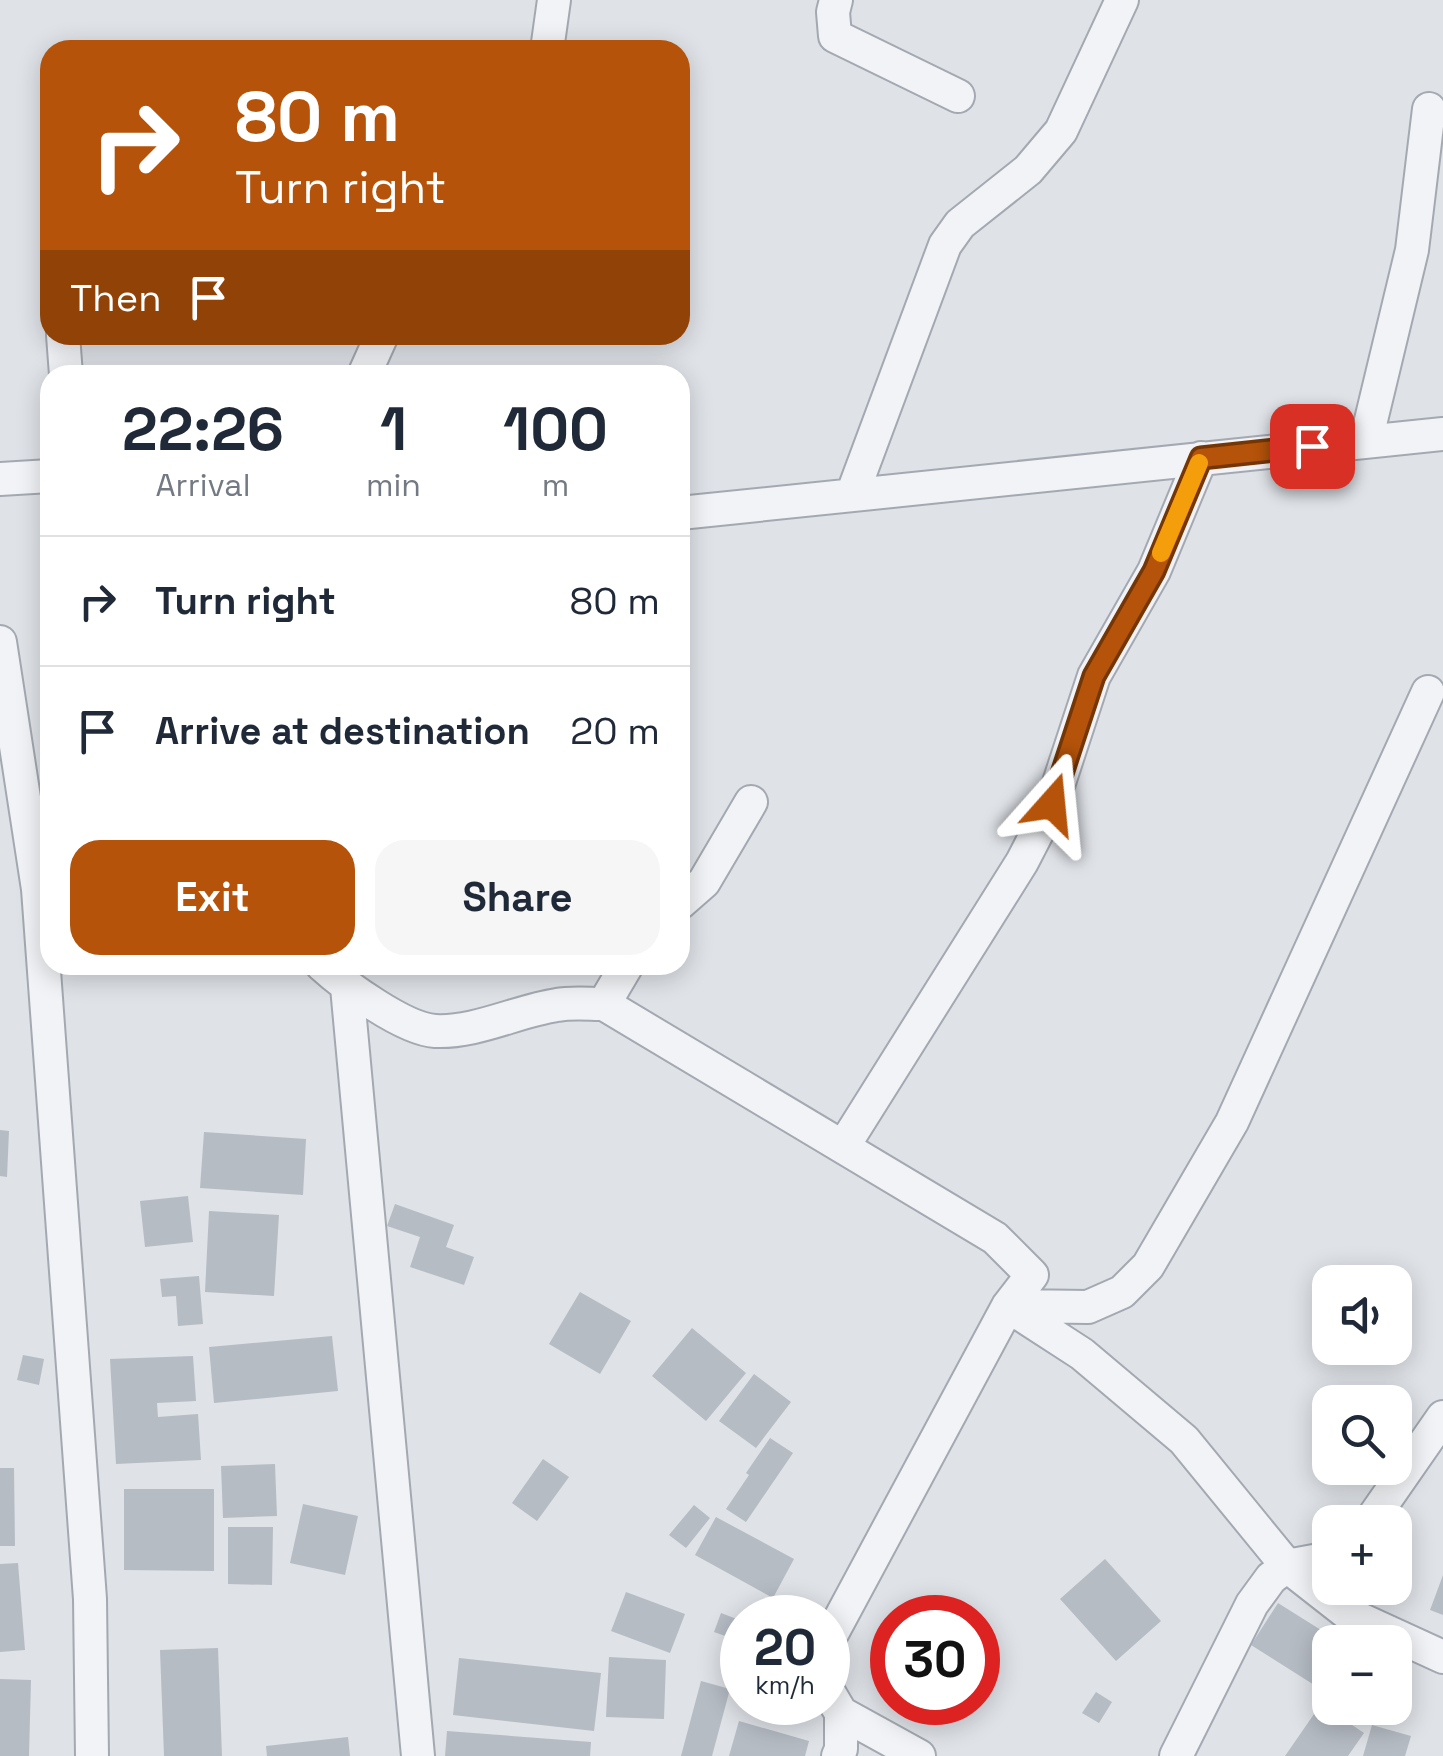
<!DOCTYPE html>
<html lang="en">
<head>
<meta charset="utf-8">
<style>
  :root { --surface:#fff; --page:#f6f6f7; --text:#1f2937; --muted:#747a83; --line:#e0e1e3; --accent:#b45309 }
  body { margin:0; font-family:"Space Grotesk",sans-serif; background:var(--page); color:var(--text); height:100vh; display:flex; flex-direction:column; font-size:38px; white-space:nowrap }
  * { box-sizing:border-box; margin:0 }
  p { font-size:32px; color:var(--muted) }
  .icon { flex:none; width:55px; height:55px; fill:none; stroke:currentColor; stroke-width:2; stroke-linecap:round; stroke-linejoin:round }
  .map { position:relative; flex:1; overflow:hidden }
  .drawer { position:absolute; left:40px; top:365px; width:650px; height:610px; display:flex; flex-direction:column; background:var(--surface); border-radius:30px; box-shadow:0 5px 25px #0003 }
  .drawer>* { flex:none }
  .hud { position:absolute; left:40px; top:40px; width:650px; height:305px; border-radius:30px; box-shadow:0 5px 25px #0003; background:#b45309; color:#fff; overflow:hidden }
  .tools { position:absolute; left:1312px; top:1265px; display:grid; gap:20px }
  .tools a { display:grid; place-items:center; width:100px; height:100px; border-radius:20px; background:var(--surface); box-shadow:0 5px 25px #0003; font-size:50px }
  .speed { position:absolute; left:720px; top:1595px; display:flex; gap:20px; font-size:50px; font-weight:700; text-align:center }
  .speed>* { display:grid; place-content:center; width:130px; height:130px; border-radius:50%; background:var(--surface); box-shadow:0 5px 25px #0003; line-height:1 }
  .speed small { font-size:25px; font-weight:400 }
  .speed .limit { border:15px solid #d22; background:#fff; color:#111 }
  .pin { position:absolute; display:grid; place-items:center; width:85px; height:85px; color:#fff; margin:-42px; border-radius:20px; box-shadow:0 5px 15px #0006 }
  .me { position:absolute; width:110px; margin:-55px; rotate:18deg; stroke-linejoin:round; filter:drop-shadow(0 0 8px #0008) }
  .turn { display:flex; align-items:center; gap:35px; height:210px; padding:0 30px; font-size:45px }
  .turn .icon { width:130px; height:130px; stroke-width:2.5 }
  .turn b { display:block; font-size:70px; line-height:85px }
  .then { display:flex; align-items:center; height:95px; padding:0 30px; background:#0003; gap:20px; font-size:38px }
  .eta { display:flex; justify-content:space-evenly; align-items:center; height:170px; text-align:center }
  .eta b { font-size:60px; font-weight:700; line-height:70px }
  .primary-button { display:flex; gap:20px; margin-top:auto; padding:20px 30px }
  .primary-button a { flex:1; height:115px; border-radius:30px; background:var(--accent); color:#fff; font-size:40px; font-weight:700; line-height:115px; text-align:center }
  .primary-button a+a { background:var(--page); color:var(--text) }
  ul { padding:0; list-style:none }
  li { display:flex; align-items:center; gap:30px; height:130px; padding:0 30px; border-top:2px solid var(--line) }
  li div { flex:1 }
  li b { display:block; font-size:38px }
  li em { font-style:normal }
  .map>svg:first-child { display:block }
  .building { fill:#b6bcc4 }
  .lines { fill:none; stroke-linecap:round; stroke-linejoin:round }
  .minor-casing { stroke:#a4a9b1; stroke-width:36 }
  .minor { stroke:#f1f3f6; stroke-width:32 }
  .route-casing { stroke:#753606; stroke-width:25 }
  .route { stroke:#b45309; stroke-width:18 }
  .slow { stroke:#f59e0b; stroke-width:18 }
</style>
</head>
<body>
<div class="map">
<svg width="1443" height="1756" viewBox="0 0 1443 1756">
  <rect width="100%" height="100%" fill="#dfe2e7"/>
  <path class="building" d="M0,1130L9,1131L7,1177L0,1176Z
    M204,1132L306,1139L303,1195L200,1188Z
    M188,1196L193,1242L145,1247L140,1201Z
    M395,1204L454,1225L446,1247L474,1257L464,1285L410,1267L420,1237L387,1226Z
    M209,1211L279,1215L274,1296L205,1292Z
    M199,1276L203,1324L178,1326L176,1296L162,1297L160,1279Z
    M580,1292L631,1321L600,1374L549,1344Z
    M692,1328L746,1373L706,1421L652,1376Z
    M332,1336L338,1391L214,1403L209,1347Z
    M23,1355L44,1359L39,1385L17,1380Z
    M193,1356L196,1401L157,1403L158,1417L198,1414L201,1460L116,1464L110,1359Z
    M754,1374L791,1402L756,1448L719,1421Z
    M770,1438L793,1453L746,1522L726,1509L749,1475L746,1473Z
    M543,1459L569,1477L537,1521L512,1503Z
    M275,1464L277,1516L223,1518L221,1466Z
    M0,1468H14L15,1546H0Z
    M124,1489H214V1571L124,1570Z
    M303,1504L358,1516L345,1575L290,1563Z
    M694,1505L710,1518L686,1548L669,1535Z
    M716,1517L794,1559L773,1598L695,1555Z
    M228,1527H273L272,1585L228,1584Z
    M1105,1559L1161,1621L1116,1661L1060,1599Z
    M18,1563L25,1650L0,1652V1564Z
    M1443,1575V1615L1430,1610Z
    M626,1592L685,1614L670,1653L611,1631Z
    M1278,1603L1340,1642H1330V1695L1251,1645Z
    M721,1613L742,1621V1642L714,1632Z
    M218,1648L222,1756H164L160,1650Z
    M609,1657L666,1660L664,1719L606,1717Z
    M459,1658L601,1673L594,1731L453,1715Z
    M0,1679L31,1680L29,1756H0Z
    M701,1681L730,1689L712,1756H681Z
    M1096,1692L1112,1702L1099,1723L1082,1713Z
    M1321,1704L1364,1733L1348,1756H1285Z
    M739,1721L809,1741L805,1756H729Z
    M1372,1725L1411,1736L1405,1756H1363Z
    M447,1731L591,1742L590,1756H445Z
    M348,1737L350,1756H267L266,1746Z"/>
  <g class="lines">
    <defs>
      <path id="minor" d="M836,0L833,12L835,36L958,96
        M547,50L554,0
        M63,335L66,375
        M364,375L382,335
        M1366,441L1412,250L1429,109
        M0,479L50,476
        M852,495L945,245L960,224L1028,170L1061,131L1122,0
        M680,513L1443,434
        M0,642L38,889L90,1599L92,1756
        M680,903L704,882L751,802
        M322,965C345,986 404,1029 435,1031C476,1033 517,1011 557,1005C572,1002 589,1004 604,1004L995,1238L1032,1275L1008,1306L828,1641
        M340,975L347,987L418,1756
        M604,1004L627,965
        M843,1147L1022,862L1052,804L1094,676L1154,571L1201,458
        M1008,1306L1088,1307L1122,1292L1148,1266L1232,1122L1428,692
        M1008,1306L1082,1354L1184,1440L1287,1566L1347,1613L1443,1657
        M1370,1522L1443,1417
        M828,1691L841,1713V1749L838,1756
        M841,1713L919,1756
        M1176,1756L1252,1604L1271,1578L1287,1566L1330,1558"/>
    </defs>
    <use href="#minor" class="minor-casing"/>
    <use href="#minor" class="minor"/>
  </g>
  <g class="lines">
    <defs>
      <path id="route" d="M1052,804L1094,676L1154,571L1201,458L1312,446"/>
    </defs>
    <use href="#route" class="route-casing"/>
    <use href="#route" class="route"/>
    <path class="slow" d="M1161,553L1199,463"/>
  </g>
</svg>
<div class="tools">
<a><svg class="icon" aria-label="sound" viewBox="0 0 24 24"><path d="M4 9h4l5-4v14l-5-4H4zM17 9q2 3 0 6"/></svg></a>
<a><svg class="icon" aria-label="search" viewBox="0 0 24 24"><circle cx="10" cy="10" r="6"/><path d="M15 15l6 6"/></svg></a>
<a>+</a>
<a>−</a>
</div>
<div class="speed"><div>20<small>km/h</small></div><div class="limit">30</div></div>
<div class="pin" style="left:1312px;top:446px;background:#d93025"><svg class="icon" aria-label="arrive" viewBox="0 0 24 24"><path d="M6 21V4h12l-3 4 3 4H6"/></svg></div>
<svg class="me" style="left:1052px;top:804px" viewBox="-20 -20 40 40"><path d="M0-17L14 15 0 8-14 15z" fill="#b45309" stroke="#fff" stroke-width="4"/></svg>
<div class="hud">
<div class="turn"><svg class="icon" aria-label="right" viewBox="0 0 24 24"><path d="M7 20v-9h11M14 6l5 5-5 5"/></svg><div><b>80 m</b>Turn right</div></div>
<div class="then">Then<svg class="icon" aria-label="arrive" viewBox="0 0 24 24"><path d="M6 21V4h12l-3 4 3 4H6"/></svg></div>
</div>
<section class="drawer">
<div class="eta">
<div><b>22:26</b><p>Arrival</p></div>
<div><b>1</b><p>min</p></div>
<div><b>100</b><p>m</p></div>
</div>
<ul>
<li><svg class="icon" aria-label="right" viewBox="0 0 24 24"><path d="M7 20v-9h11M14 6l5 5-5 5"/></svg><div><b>Turn right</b></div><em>80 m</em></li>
<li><svg class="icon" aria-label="arrive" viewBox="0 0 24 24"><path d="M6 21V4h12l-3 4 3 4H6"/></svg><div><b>Arrive at destination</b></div><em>20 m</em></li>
</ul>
<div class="primary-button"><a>Exit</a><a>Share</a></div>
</section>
</div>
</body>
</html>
